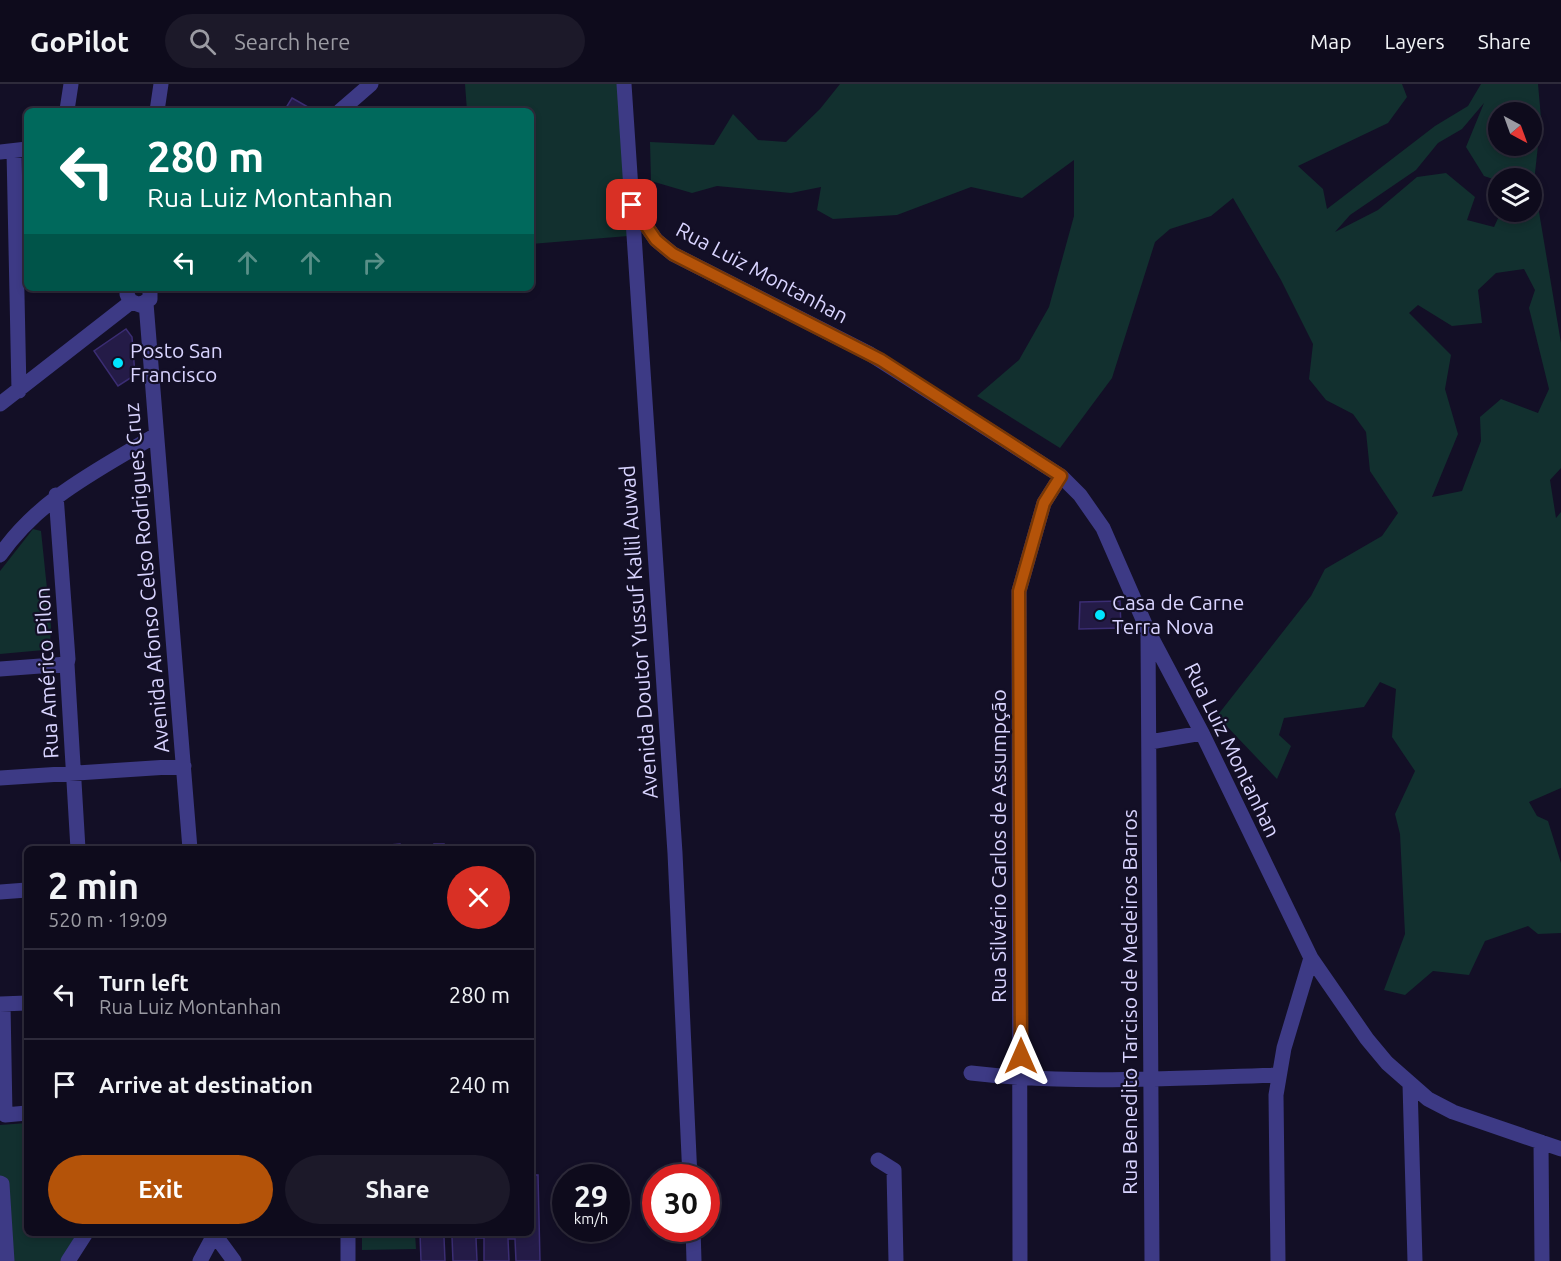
<!DOCTYPE html>
<html lang="en">
<head>
<meta charset="utf-8">
<style>
  :root { --surface:#0e0b1c; --page:#1c1929; --text:#f1f3f6; --muted:#9b9ba3; --line:#2e2b3b; --accent:#b45309 }
  body { margin:0; font-family:Ubuntu,sans-serif; background:var(--page); color:var(--text); height:100vh; display:flex; flex-direction:column; font-size:22px; white-space:nowrap }
  * { box-sizing:border-box; margin:0 }
  p { font-size:20px; color:var(--muted) }
  .icon { flex:none; width:33px; height:33px; fill:none; stroke:currentColor; stroke-width:2; stroke-linecap:round; stroke-linejoin:round }
  .map { position:relative; flex:1; overflow:hidden }
  .drawer { position:absolute; left:24px; top:762px; width:510px; height:390px; display:flex; flex-direction:column; background:var(--surface); border-radius:9px; box-shadow:0 3px 9px #0003,0 0 0 2px var(--line) }
  .drawer>* { flex:none }
  .guide { position:absolute; left:24px; top:24px; width:510px; height:183px; border-radius:9px; box-shadow:0 3px 9px #0003,0 0 0 2px var(--line); background:#00695c; color:#fff; overflow:hidden }
  .needle { width:39px; rotate:139deg }
  .fabs { position:absolute; left:1488px; top:18px; display:grid; gap:12px }
  .fabs a { display:grid; place-items:center; width:54px; height:54px; border-radius:50%; background:var(--surface); box-shadow:0 3px 9px #0003,0 0 0 2px var(--line); font-size:30px }
  .speed { position:absolute; left:552px; top:1080px; display:flex; gap:12px; font-size:30px; font-weight:700; text-align:center }
  .speed>* { display:grid; place-content:center; width:78px; height:78px; border-radius:50%; background:var(--surface); box-shadow:0 3px 9px #0003,0 0 0 2px var(--line); line-height:1 }
  .speed small { font-size:15px; font-weight:400 }
  .speed .limit { border:9px solid #d22; background:#fff; color:#111 }
  .pin { position:absolute; display:grid; place-items:center; width:51px; height:51px; color:#fff; margin:-26px; border-radius:12px; box-shadow:0 3px 9px #0006 }
  .me { position:absolute; width:66px; margin:-33px; rotate:0deg; stroke-linejoin:round; filter:drop-shadow(0 0 4px #0008) }
  .turn { display:flex; align-items:center; gap:21px; height:126px; padding:0 24px; font-size:27px }
  .turn .icon { width:78px; height:78px; stroke-width:2.5 }
  .turn b { display:block; font-size:42px; line-height:51px }
  .lanes { display:flex; align-items:center; height:57px; padding:0 24px; background:#0003; justify-content:center; gap:30px; direction:ltr }
  .lanes .off { opacity:.35 }
  .round { display:grid; place-items:center; flex:none; width:63px; height:63px; border-radius:32px; background:var(--page) }
  .head { display:flex; align-items:center; justify-content:space-between; height:102px; padding:0 24px }
  h1 { font-size:36px; font-weight:700; line-height:45px }
  .action { display:flex; gap:12px; margin-top:auto; padding:12px 24px }
  .action a { flex:1; height:69px; border-radius:36px; background:var(--accent); color:#fff; font-size:24px; font-weight:700; line-height:69px; text-align:center }
  .action a+a { background:var(--page); color:var(--text) }
  ul { padding:0; list-style:none }
  li { display:flex; align-items:center; gap:18px; height:90px; padding:0 24px; border-top:2px solid var(--line) }
  li div { flex:1 }
  li b { display:block; font-size:22px }
  li em { font-style:normal }
  header { display:flex; align-items:center; gap:36px; box-sizing:border-box; height:84px; padding:0 30px; background:var(--surface); border-bottom:2px solid var(--line) }
  header strong { font-size:28px }
  nav { display:flex; gap:33px; margin-inline-start:auto; font-size:21px }
  .search { width:420px; height:54px; background:var(--page); display:flex; align-items:center; gap:15px; box-sizing:border-box; padding:0 21px; border-radius:33px; color:var(--muted); font-size:22px }
  .map>svg:first-child { display:block }
  .green { fill:#12302f; fill-rule:evenodd }
  .building { fill:#241b47; stroke:#3b2d73; stroke-width:1.5 }
  .lines { fill:none; stroke-linecap:round; stroke-linejoin:round }
  .minor { stroke:#3d3a85; stroke-width:15 }
  .route-casing { stroke:#753606; stroke-width:15 }
  .route { stroke:#b45309; stroke-width:10 }
  .poi-dot { fill:#00e5ff; stroke:#130f26; stroke-width:2 }
  .labels { text-anchor:middle; stroke-width:4.5; stroke-linejoin:round; paint-order:stroke }
  .street-label { font-size:21px; fill:#d9d4ff; stroke:#130f26 }
  .poi-label { font-size:21px; fill:#d9d4ff; stroke:#130f26; text-anchor:start }
</style>
</head>
<body>
<header>
<strong>GoPilot</strong>
<div class="search"><svg class="icon" aria-label="search" viewBox="0 0 24 24"><circle cx="10" cy="10" r="6"/><path d="M15 15l6 6"/></svg>Search here</div>
<nav><a>Map</a><a>Layers</a><a>Share</a></nav>
</header>
<div class="map">
<svg width="1561" height="1177" viewBox="0 0 1561 1177">
  <rect width="100%" height="100%" fill="#130f26"/>
  <path class="green" d="M465,0H618L628,152L531,160V27H467Z
    M840,0H1402L1407,13L1388,39L1298,82L1323,105L1327,125L1435,42L1468,22L1481,0H1538L1541,34L1535,89L1537,116L1561,259V384L1550,396L1556,434L1561,428V704L1529,718L1537,732L1548,737L1561,779V849L1538,850L1528,842L1485,857L1469,891L1433,887L1405,911L1384,906L1405,850L1400,750L1395,730L1415,687L1392,653L1396,605L1380,598L1364,623L1284,634L1279,651L1291,662L1277,695L1217,632L1311,512L1325,485L1382,452L1398,429L1370,387L1366,348L1353,330L1326,316L1309,295L1313,260L1281,196L1233,114L1211,132L1170,145L1155,158L1112,294L1060,364L977,312L1019,276L1049,223L1074,132V76L1022,114L971,103L897,131L833,135L817,126L821,103L791,109L717,102L692,109L651,97L650,58L714,61L733,30L758,56L786,58L820,25ZM1484,19L1466,63L1484,92L1493,95L1498,106V94H1532V128H1501L1494,143L1467,136L1475,113L1446,89L1417,93L1378,126L1335,148L1350,131L1416,86L1438,59L1462,45ZM1532,28V62H1498V28ZM1524,185L1535,206L1529,224L1549,305L1538,329L1501,315L1480,333L1481,357L1462,407L1432,413L1458,350L1445,305L1451,271L1409,229L1418,221L1452,242L1482,239L1478,206L1496,189Z
    M33,445L41,447L51,543L50,560L44,566L0,570V487Z
    M0,1023V1041L27,1039V1149H77L61,1177H11L0,1094Z
    M362,1149H415L416,1165L362,1166Z"/>
  <path class="building" d="M292,14L315,27H284Z
    M126,245L132,253L135,291L118,302L94,267Z
    M1120,517L1121,544L1079,545L1080,518Z
    M400,760L401,765H379V762Z
    M434,760H444V765H412V762H434Z
    M531,1091H538L540,1177H516L515,1155H508L509,1177H484V1154H476L477,1177H453L452,1153H444L445,1177H421L420,1149H531Z"/>
  <g class="lines">
    <path class="minor" d="M624,0L675,769L690,1094
      M67,26L71,0
      M157,27L161,0
      M340,27L371,0
      M14,67L19,307
      M0,68L27,65
      M632,121L656,156L673,170L870,270L1061,392L1080,411L1103,444L1148,547L1202,649L1311,874L1367,955L1387,979L1428,1015L1453,1028L1561,1065
      M128,204L127,210L130,217L140,221L150,215V204
      M146,219L190,765
      M0,320L131,218
      M56,411L68,575L67,580L78,765
      M0,471C41,413 97,387 156,351
      M1148,550L1152,1177
      M0,585L67,580
      M1150,658L1202,649
      M0,694L184,682
      M0,808L27,806
      M0,920L27,919
      M3,920L5,1031L27,1029
      M971,989C1073,1001 1177,994 1279,991
      M1410,1000L1415,1177
      M1541,1058L1542,1177
      M878,1076L894,1086L896,1177
      M0,1099L2,1100L7,1177
      M693,1144L694,1177
      M348,1149V1177
      M215,1151L234,1177
      M68,1177L86,1149
      M200,1177L215,1149
      M1020,1177L1019,507L1044,419L1061,392
      M1278,1177L1276,1011L1284,964L1311,874"/>
  </g>
  <g class="lines">
    <defs>
      <path id="route" d="M632,121L656,156L673,170L881,276L1061,392L1044,419L1019,507L1021,972"/>
    </defs>
    <use href="#route" class="route-casing"/>
    <use href="#route" class="route"/>
  </g>
  <g class="poi-dot">
    <circle cx="118" cy="279" r="6"/>
    <circle cx="1100" cy="531" r="6"/>
  </g>
  <g class="labels">
    <g class="street-label">
      <text transform="translate(762 189) rotate(28)" y="7">Rua Luiz Montanhan</text>
      <text transform="translate(147 494) rotate(-95)" y="7">Avenida Afonso Celso Rodrigues Cruz</text>
      <text transform="translate(639 548) rotate(-94)" y="7">Avenida Doutor Yussuf Kallil Auwad</text>
      <text transform="translate(47 589) rotate(-93)" y="7">Rua Américo Pilon</text>
      <text transform="translate(1232 666) rotate(64)" y="7">Rua Luiz Montanhan</text>
      <text transform="translate(999 762) rotate(-90)" y="7">Rua Silvério Carlos de Assumpção</text>
      <text transform="translate(1130 918) rotate(-90)" y="7">Rua Benedito Tarciso de Medeiros Barros</text>
    </g>
    <g class="poi-label">
      <text x="130" y="274">Posto San<tspan x="130" dy="24">Francisco</tspan></text>
      <text x="1112" y="526">Casa de Carne<tspan x="1112" dy="24">Terra Nova</tspan></text>
    </g>
  </g>
</svg>
<div class="fabs">
<a><svg class="needle" viewBox="-14 -14 28 28"><path d="M0-13l5 13h-10z" fill="#e53935"/><path d="M0 13l5-13h-10z" fill="#9b9ba3"/></svg></a>
<a><svg class="icon" aria-label="layers" viewBox="0 0 24 24"><path d="M12 4l9 5-9 5-9-5zM3 14l9 5 9-5"/></svg></a>
</div>
<div class="speed"><div>29<small>km/h</small></div><div class="limit">30</div></div>
<div class="pin" style="left:632px;top:121px;background:#d93025"><svg class="icon" aria-label="arrive" viewBox="0 0 24 24"><path d="M6 21V4h12l-3 4 3 4H6"/></svg></div>
<svg class="me" style="left:1021px;top:972px" viewBox="-20 -20 40 40"><path d="M0-17L14 15 0 8-14 15z" fill="#b45309" stroke="#fff" stroke-width="4"/></svg>
<div class="guide">
<div class="turn"><svg class="icon" aria-label="left" viewBox="0 0 24 24"><path d="M17 20v-9H6M10 6l-5 5 5 5"/></svg><div><b>280 m</b>Rua Luiz Montanhan</div></div>
<div class="lanes"><svg class="icon" aria-label="left" viewBox="0 0 24 24"><path d="M17 20v-9H6M10 6l-5 5 5 5"/></svg><svg class="icon off" aria-label="ahead" viewBox="0 0 24 24"><path d="M12 20V5M6 11l6-6 6 6"/></svg><svg class="icon off" aria-label="ahead" viewBox="0 0 24 24"><path d="M12 20V5M6 11l6-6 6 6"/></svg><svg class="icon off" aria-label="right" viewBox="0 0 24 24"><path d="M7 20v-9h11M14 6l5 5-5 5"/></svg></div>
</div>
<section class="drawer">
<div class="head"><div><h1>2 min</h1><p>520 m · 19:09</p></div><a class="round" style="background:#d93025;color:#fff"><svg class="icon" aria-label="close" viewBox="0 0 24 24"><path d="M6 6l12 12M18 6L6 18"/></svg></a></div>
<ul>
<li><svg class="icon" aria-label="left" viewBox="0 0 24 24"><path d="M17 20v-9H6M10 6l-5 5 5 5"/></svg><div><b>Turn left</b><p>Rua Luiz Montanhan</p></div><em>280 m</em></li>
<li><svg class="icon" aria-label="arrive" viewBox="0 0 24 24"><path d="M6 21V4h12l-3 4 3 4H6"/></svg><div><b>Arrive at destination</b></div><em>240 m</em></li>
</ul>
<div class="action"><a>Exit</a><a>Share</a></div>
</section>
</div>
</body>
</html>
